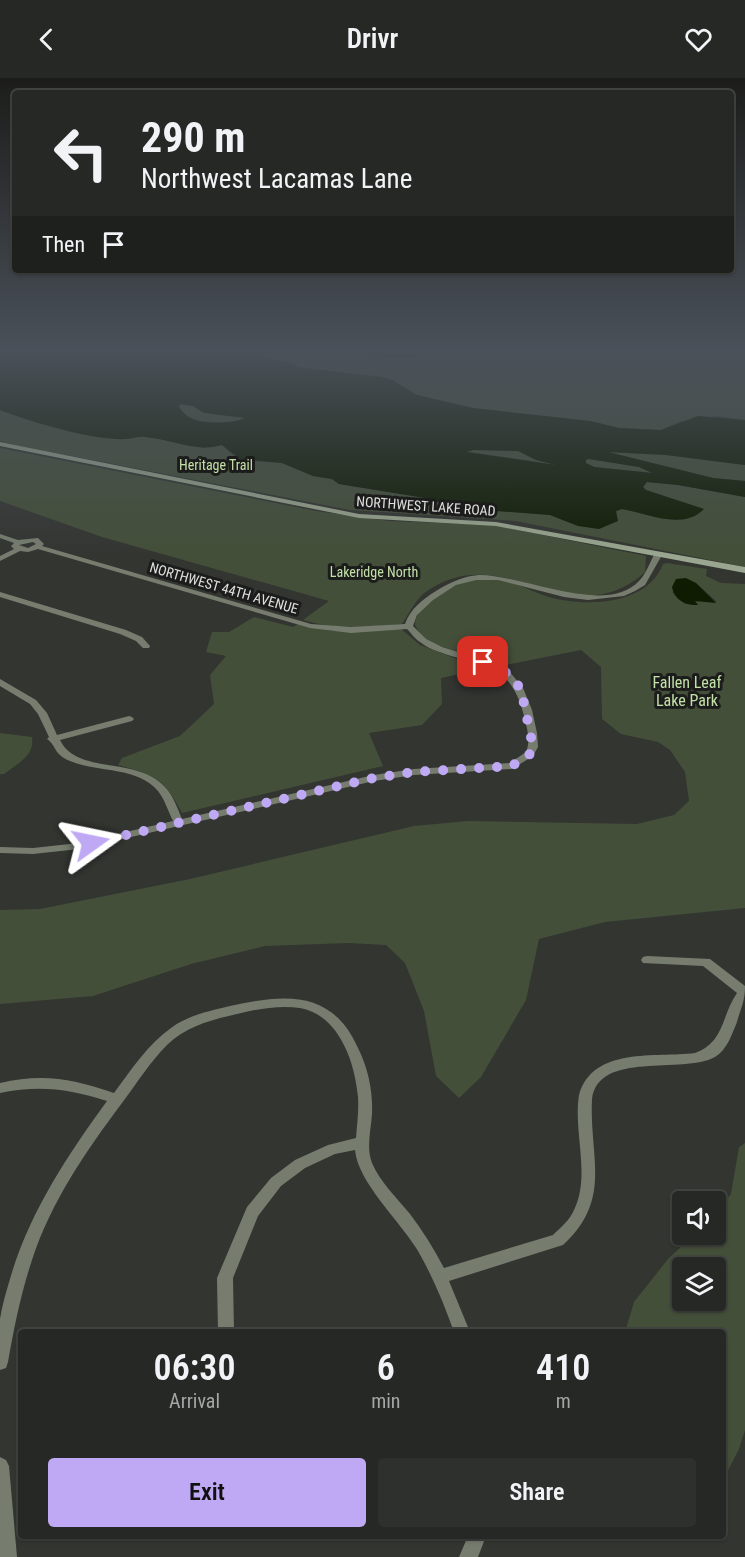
<!DOCTYPE html>
<html lang="en">
<head>
<meta charset="utf-8">
<style>
  :root { --surface:#262825; --page:#2e302d; --text:#f1f3f6; --muted:#a4a6a7; --line:#424442; --accent:#bfa9f4 }
  body { margin:0; font-family:"Roboto Condensed",sans-serif; background:var(--page); color:var(--text); height:100vh; display:flex; flex-direction:column; font-size:22px; white-space:nowrap }
  * { box-sizing:border-box; margin:0 }
  p { font-size:20px; color:var(--muted) }
  .icon { flex:none; width:33px; height:33px; fill:none; stroke:currentColor; stroke-width:2; stroke-linecap:round; stroke-linejoin:round }
  .map { position:relative; flex:1; overflow:hidden }
  .side { position:absolute; left:18px; top:1251px; width:708px; height:210px; display:flex; flex-direction:column; background:var(--surface); border-radius:6px; box-shadow:0 2px 4px #0004,0 0 0 2px var(--line) }
  .side>* { flex:none }
  .top-card { position:absolute; left:12px; top:12px; width:722px; height:183px; border-radius:6px; box-shadow:0 2px 4px #0004,0 0 0 2px var(--line); background:#262825; color:var(--text); overflow:hidden }
  .buttons { position:absolute; left:672px; top:1113px; display:grid; gap:12px }
  .buttons a { display:grid; place-items:center; width:54px; height:54px; border-radius:6px; background:var(--surface); box-shadow:0 2px 4px #0004,0 0 0 2px var(--line); font-size:30px }
  .pin { position:absolute; display:grid; place-items:center; width:51px; height:51px; color:#fff; margin:-26px; border-radius:12px; box-shadow:0 3px 9px #0006 }
  .me { position:absolute; width:66px; margin:-33px; rotate:78deg; stroke-linejoin:round; filter:drop-shadow(0 0 4px #0008) }
  .turn { display:flex; align-items:center; gap:21px; height:126px; padding:0 30px; font-size:27px }
  .turn .icon { width:78px; height:78px; stroke-width:2.5 }
  .turn b { display:block; font-size:42px; line-height:51px }
  .then { display:flex; align-items:center; height:57px; padding:0 30px; background:#0003; gap:12px; font-size:22px }
  .eta { display:flex; justify-content:space-evenly; align-items:center; height:102px; text-align:center }
  .eta b { font-size:36px; font-weight:600; line-height:42px }
  .primary-button { display:flex; gap:12px; margin-top:auto; padding:12px 30px }
  .primary-button a { flex:1; height:69px; border-radius:6px; background:var(--accent); color:#111; font-size:24px; font-weight:600; line-height:69px; text-align:center }
  .primary-button a+a { background:var(--page); color:var(--text) }
  header { display:flex; justify-content:space-between; align-items:center; height:78px; padding:0 30px; background:var(--surface); font-size:27px; font-weight:600 }
  .map>svg:first-child { display:block }
  .green { fill:#444f39; fill-rule:evenodd }
  .water { fill:#101c02; fill-rule:evenodd }
  .lines { fill:none; stroke-linecap:round; stroke-linejoin:round }
  .street { fill:#767d6f; fill-rule:evenodd }
  .secondary { fill:#9aa68f; fill-rule:evenodd }
  .route { stroke:#bfa9f4; stroke-width:10; stroke-dasharray:0 18 }
  .labels { text-anchor:middle; stroke-width:6; stroke-linejoin:round; paint-order:stroke }
  .far-park-label { font-size:14px; fill:#c3e0a7; stroke:#1b1c1b }
  .far-street-label { font-size:14px; fill:#dfe0de; stroke:#1b1c1b }
  .park-label { font-size:16px; fill:#c3e0a7; stroke:#1b1c1b }
</style>
</head>
<body>
<header><svg class="icon" aria-label="back" viewBox="0 0 24 24"><path d="M15 5l-7 7 7 7"/></svg>Drivr<svg class="icon" aria-label="heart" viewBox="0 0 24 24"><path d="M12 20l-8-8c-3-5 5-10 8-4 3-6 11-1 8 4z"/></svg></header>
<div class="map">
<svg width="745" height="1479" viewBox="0 0 745 1479">
  <rect width="100%" height="100%" fill="#333531"/>
  <path class="green" d="M342,272L410,281L414,279L395,272H745V342L717,338L681,343L661,352L620,350L590,343L473,330L417,317L392,302L382,300C365,298 303,298 294,285L263,279L260,275L240,273Z
    M180,326L193,328L204,335L246,340C235,346 194,346 185,336C182,334 181,331 179,329Z
    M0,332L38,345L116,360L143,358L204,370L222,367L233,377L251,383L282,385L313,398L332,401L339,406L425,420L458,430L550,437L579,448L617,442L616,433L622,431C646,435 682,453 703,431L646,412L643,409L647,404L678,407L745,419V489L516,443L350,432L15,367L0,363Z
    M0,370L316,433L389,443L493,447L646,478L645,494C572,561 501,456 423,516C415,523 408,537 402,546C368,549 335,552 303,542L329,523L102,459L0,423Z
    M474,372L518,373L536,382L557,387L464,373Z
    M608,374L666,377L745,387V403L713,400Z
    M589,381L639,389L654,395L594,389L586,385V382Z
    M667,485L707,491L706,498L721,505L745,506V830L605,844L539,861L526,922L481,999L459,1020L436,998L424,933L405,885L386,867L348,865L265,868L191,886L93,918L0,926V832L40,831L190,801L414,748L468,743L637,746L674,737L689,723L685,694L670,672L658,664L621,656L602,641L601,589L581,572L505,587L432,566L423,561L415,547C415,536 424,528 432,521C447,509 463,502 482,500C507,498 526,512 549,519C585,529 647,528 663,486ZM696,505L716,523V524L704,522L685,526L672,514Z
    M254,539L293,549L298,546L332,553L401,551L420,567L484,591L441,600L442,626L422,647L369,655L383,688L182,735C163,700 157,698 118,687L122,680L180,658L214,626L210,597L226,578L206,574L212,554H229Z
    M0,655L32,659C35,678 18,685 4,696H0Z
    M745,1065V1352L739,1371L723,1402V1254H625L634,1224L668,1181L694,1157L716,1156V1135L731,1116L739,1069ZM682,1190H716V1222H682Z"/>
  <path class="water" d="M0,272H241L245,275H260L263,279L294,285L297,289L382,299L392,302L417,317L473,330L590,343L619,350L661,352L698,338L745,342V387L666,377L608,374L713,400L745,403V419L678,407L647,404L643,409L646,412L704,431C683,453 647,435 622,431L616,433L618,443L599,451L578,448L550,437L458,430L425,420L339,406L332,401L313,398L282,385L240,381L222,367C195,375 172,361 145,359C138,358 133,361 127,361C94,363 31,344 0,332ZM180,326L193,328L204,335L245,340C232,346 195,348 185,336C182,334 181,331 179,329ZM474,372L518,373L536,382L556,387L466,374ZM589,381L639,389L652,395L594,389L586,385V382Z
    M332,272H395L415,279L389,280Z
    M686,500L696,505L716,525L695,523L698,527C686,528 674,522 672,509L676,501Z"/>
  <g class="lines">
    <path class="street" d="M0,456L18,462L38,460L44,466L42,468L311,546L351,549L405,546C410,531 423,521 436,513C449,505 463,498 479,497C521,496 605,539 639,503C646,496 650,484 655,475L662,477L645,507L635,513L624,518L588,522L564,519L498,502H476L456,507L433,522L417,537L413,548L426,561L442,569L494,585L509,593L523,610L532,632L537,655L538,669L533,678L512,691L414,697L374,703L79,771L33,776L0,775V769L33,770L79,765L173,743C168,733 165,722 158,713C137,688 98,695 70,683C53,676 57,668 47,661L49,659L38,636L30,626L0,608V601L36,622L47,635L57,657L129,638L132,639L134,641L132,643L60,662C77,697 135,678 164,708C173,717 177,729 182,741L374,697L414,691L510,685L526,674C531,663 527,650 524,638C512,588 487,589 445,576C437,573 427,570 420,564C415,561 411,555 407,551L351,555L310,550L38,471L28,474L20,473L0,483V478L14,471L11,468L14,465L0,460ZM33,464L36,466L28,470L19,467Z
      M0,514L126,552L142,559L150,568L149,570H143L136,563L120,556L0,519Z
      M647,878L710,881L745,908C745,924 741,929 737,944C732,956 727,972 715,979C682,997 599,972 592,1021C589,1079 613,1121 563,1167L449,1203L470,1254H454C444,1226 433,1199 418,1173C401,1144 358,1105 355,1072L335,1076L305,1090L281,1108L258,1138L233,1200L234,1254H218L217,1200L247,1129L271,1100L295,1082L328,1067L356,1060C357,1046 359,1033 358,1019C355,984 339,937 300,930C279,927 257,931 237,936C211,942 187,948 167,967C150,984 137,1005 122,1025C86,1073 51,1124 32,1182C21,1215 14,1250 8,1284L6,1290L0,1292C0,1276 0,1258 0,1241C2,1228 6,1214 10,1201C29,1135 67,1078 107,1023C69,1011 40,1007 0,1015V1005C43,995 73,1001 114,1015C131,992 148,966 171,950C188,937 210,933 230,928C284,916 332,911 358,970C368,990 373,1013 372,1036C371,1052 366,1070 372,1085C380,1104 397,1120 410,1136C423,1153 434,1171 444,1190L553,1157C561,1149 570,1142 574,1132C591,1097 573,1054 579,1017C593,968 656,980 695,975C725,964 721,938 737,915L703,888L643,885L641,882L643,879Z
      M0,1379L6,1382L9,1388L17,1479H0Z
      M468,1458H486L478,1479H459Z"/>
    <path class="secondary" d="M0,364L359,436L496,444L745,489V495L496,448L359,440L0,368Z"/>
  </g>
  <linearGradient id="sky" x2="0" y2="1"><stop stop-color="#1c1d1b"/><stop offset="0.57" stop-color="#4a515a"/><stop offset="1" stop-color="#4a515a" stop-opacity="0"/></linearGradient>
  <rect width="745" height="479" fill="url(#sky)"/>
  <g class="lines">
    <path class="route" d="M91,765L374,700L414,694L512,688L530,676L533,669L521,611L507,595L483,584"/>
  </g>
  <g class="labels">
    <g class="far-park-label">
      <text x="216" y="392">Heritage Trail</text>
      <text x="374" y="499">Lakeridge North</text>
    </g>
    <g class="far-street-label">
      <text transform="translate(426 428) rotate(4)" y="5">NORTHWEST LAKE ROAD</text>
      <text transform="translate(224 510) rotate(16)" y="5">NORTHWEST 44TH AVENUE</text>
    </g>
    <g class="park-label">
      <text x="687" y="610">Fallen Leaf<tspan x="687" dy="18">Lake Park</tspan></text>
    </g>
  </g>
</svg>
<div class="buttons">
<a><svg class="icon" aria-label="sound" viewBox="0 0 24 24"><path d="M4 9h4l5-4v14l-5-4H4zM17 9q2 3 0 6"/></svg></a>
<a><svg class="icon" aria-label="layers" viewBox="0 0 24 24"><path d="M12 4l9 5-9 5-9-5zM3 14l9 5 9-5"/></svg></a>
</div>
<div class="pin" style="left:483px;top:584px;background:#d93025"><svg class="icon" aria-label="arrive" viewBox="0 0 24 24"><path d="M6 21V4h12l-3 4 3 4H6"/></svg></div>
<svg class="me" style="left:91px;top:765px" viewBox="-20 -20 40 40"><path d="M0-17L14 15 0 8-14 15z" fill="#bfa9f4" stroke="#fff" stroke-width="4"/></svg>
<div class="top-card">
<div class="turn"><svg class="icon" aria-label="left" viewBox="0 0 24 24"><path d="M17 20v-9H6M10 6l-5 5 5 5"/></svg><div><b>290 m</b>Northwest Lacamas Lane</div></div>
<div class="then">Then<svg class="icon" aria-label="arrive" viewBox="0 0 24 24"><path d="M6 21V4h12l-3 4 3 4H6"/></svg></div>
</div>
<section class="side">
<div class="eta">
<div><b>06:30</b><p>Arrival</p></div>
<div><b>6</b><p>min</p></div>
<div><b>410</b><p>m</p></div>
</div>
<div class="primary-button"><a>Exit</a><a>Share</a></div>
</section>
</div>
</body>
</html>
